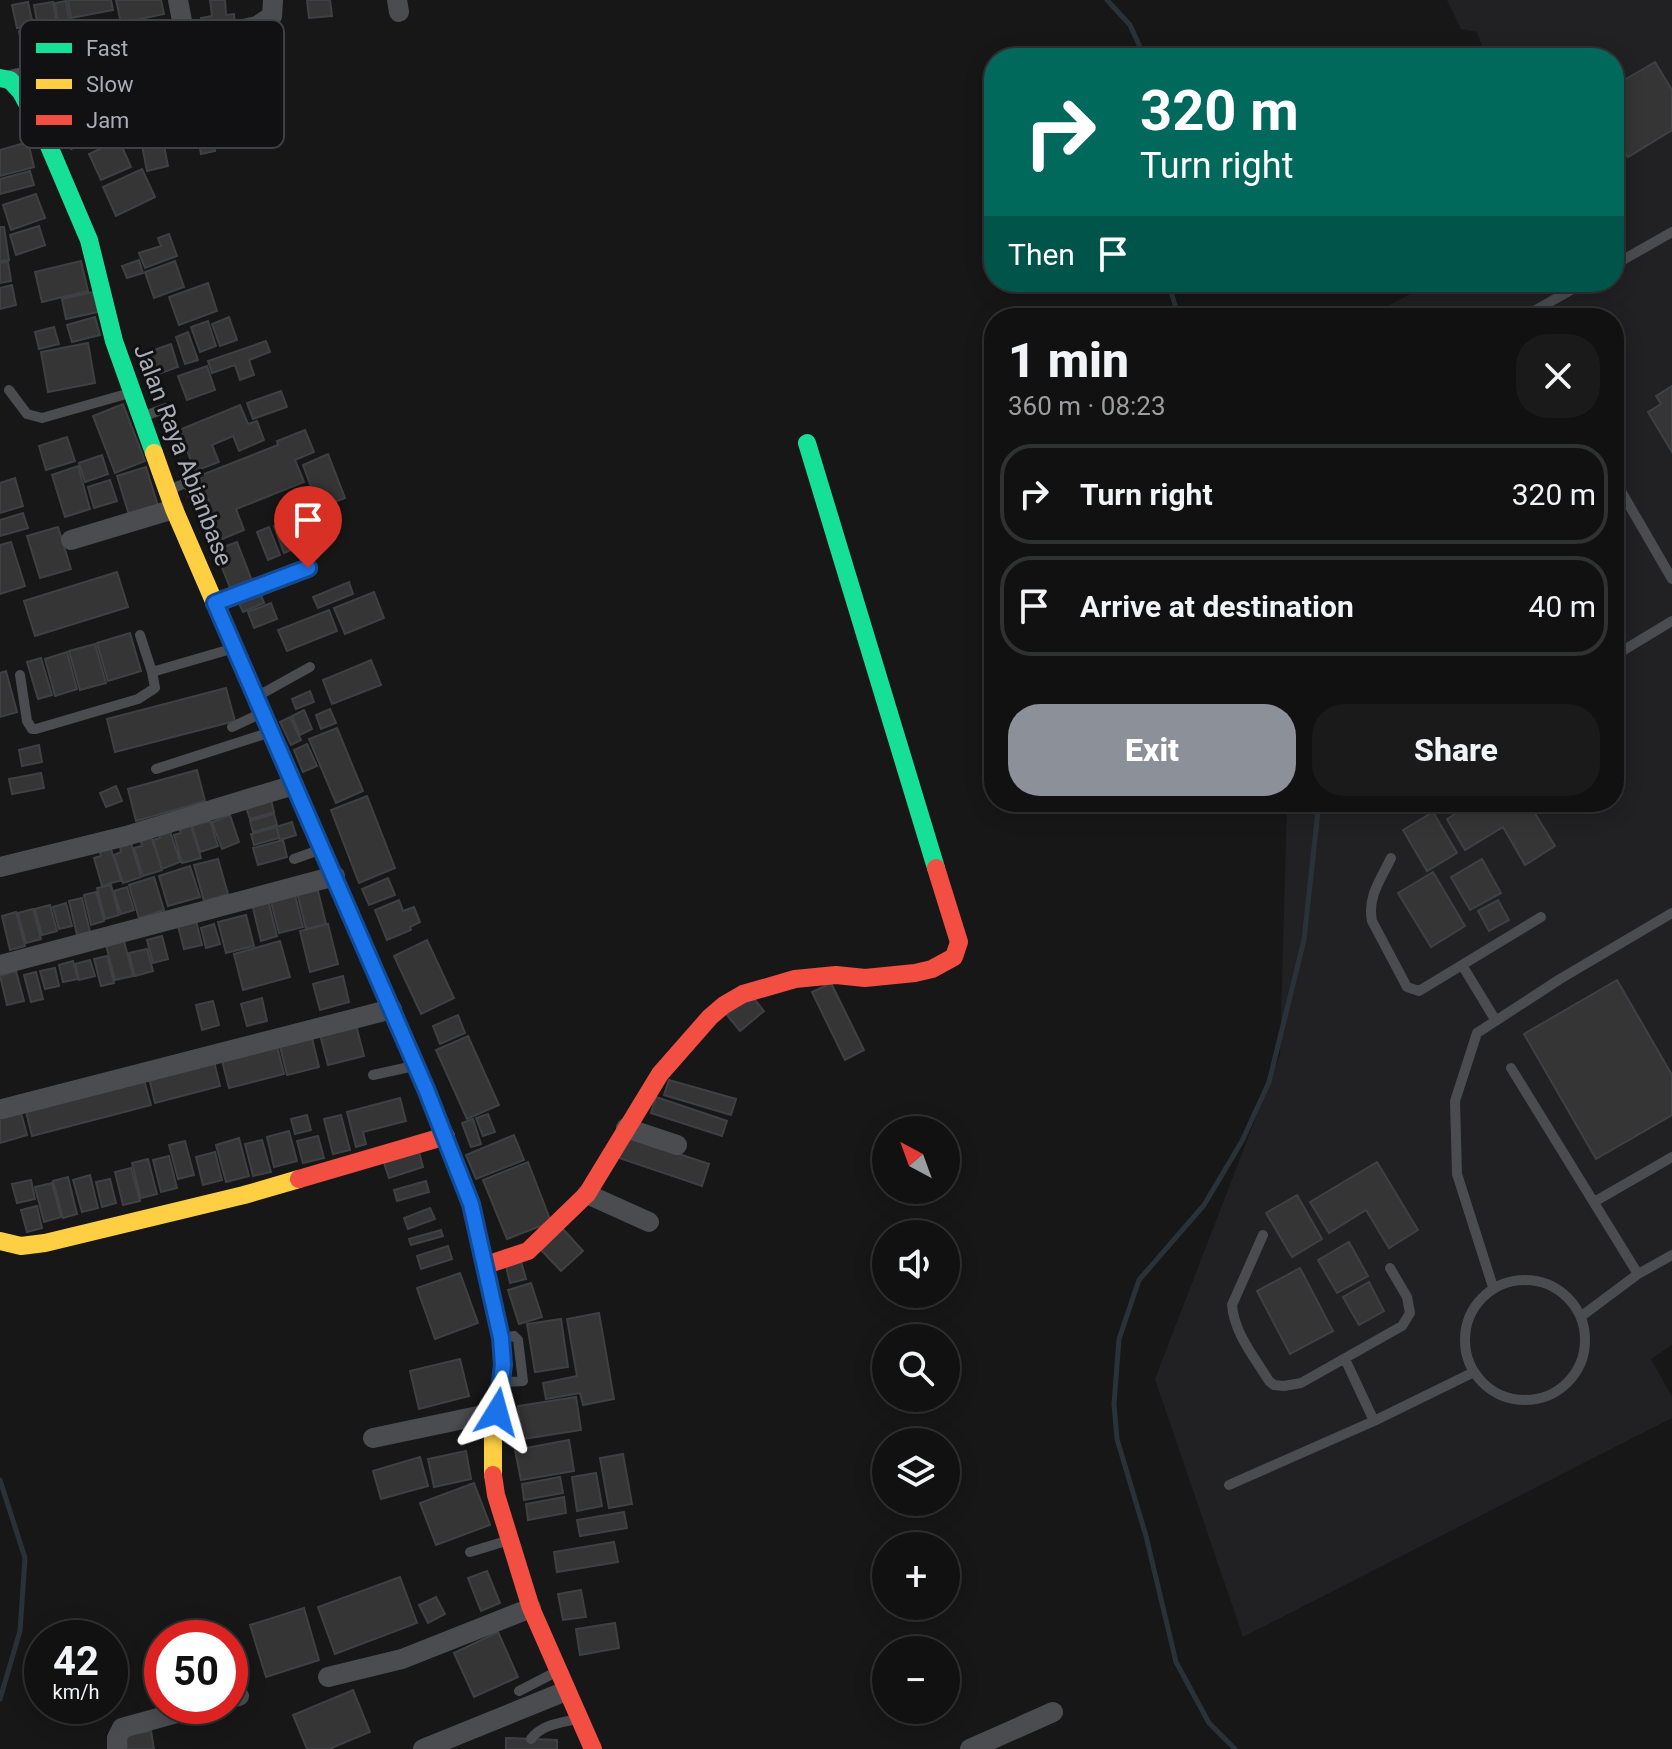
<!DOCTYPE html>
<html lang="en">
<head>
<meta charset="utf-8">
<style>
  :root { --surface:#111; --page:#1a1a1a; --text:#f1f3f6; --muted:#9c9d9f; --line:#303131; --accent:#8c9099 }
  body { margin:0; font-family:Roboto,sans-serif; background:var(--page); color:var(--text); height:100vh; display:flex; flex-direction:column; font-size:30px; white-space:nowrap }
  * { box-sizing:border-box; margin:0 }
  p { font-size:26px; color:var(--muted) }
  .icon { flex:none; width:44px; height:44px; fill:none; stroke:currentColor; stroke-width:2; stroke-linecap:round; stroke-linejoin:round }
  .map { position:relative; flex:1; overflow:hidden }
  .drawer { position:absolute; left:984px; top:308px; width:640px; height:504px; display:flex; flex-direction:column; background:var(--surface); border-radius:32px; box-shadow:0 4px 20px #0003,0 0 0 2px var(--line) }
  .drawer>* { flex:none }
  .banner { position:absolute; left:984px; top:48px; width:640px; height:244px; border-radius:32px; box-shadow:0 4px 20px #0003,0 0 0 2px var(--line); background:#00695c; color:#fff; overflow:hidden }
  .needle { width:52px; rotate:319deg }
  .controls { position:absolute; left:872px; top:1116px; display:grid; gap:16px }
  .controls a { display:grid; place-items:center; width:88px; height:88px; border-radius:50%; background:var(--surface); box-shadow:0 4px 20px #0003,0 0 0 2px var(--line); font-size:40px }
  .speed { position:absolute; left:24px; top:1620px; display:flex; gap:16px; font-size:40px; font-weight:700; text-align:center }
  .speed>* { display:grid; place-content:center; width:104px; height:104px; border-radius:50%; background:var(--surface); box-shadow:0 4px 20px #0003,0 0 0 2px var(--line); line-height:1 }
  .speed small { font-size:20px; font-weight:400 }
  .speed .limit { border:12px solid #d22; background:#fff; color:#111 }
  .pin { position:absolute; display:grid; place-items:center; width:68px; height:68px; color:#fff; margin:-82px -34px; border-radius:50% 50% 50% 0; rotate:-45deg; box-shadow:0 0 8px #0007 }
  .pin .icon { rotate:45deg }
  .me { position:absolute; width:88px; margin:-44px; rotate:8deg; stroke-linejoin:round; filter:drop-shadow(0 0 6px #0008) }
  .turn { display:flex; align-items:center; gap:28px; height:168px; padding:0 24px; font-size:36px }
  .turn .icon { width:104px; height:104px; stroke-width:2.5 }
  .turn b { display:block; font-size:56px; line-height:68px }
  .then { display:flex; align-items:center; height:76px; padding:0 24px; background:#0003; gap:16px; font-size:30px }
  .round { display:grid; place-items:center; flex:none; width:84px; height:84px; border-radius:32px; background:var(--page) }
  .summary { display:flex; align-items:center; justify-content:space-between; height:136px; padding:0 24px }
  h1 { font-size:48px; font-weight:800; line-height:60px }
  .primary-button { display:flex; gap:16px; margin-top:auto; padding:16px 24px }
  .primary-button a { flex:1; height:92px; border-radius:32px; background:var(--accent); color:#fff; font-size:32px; font-weight:800; line-height:92px; text-align:center }
  .primary-button a+a { background:var(--page); color:var(--text) }
  ul { padding:0; list-style:none }
  li { display:flex; align-items:center; gap:24px; height:100px; margin:0 16px 12px; padding:0 8px; border:4px solid var(--line); border-radius:32px }
  li div { flex:1 }
  li b { display:block; font-size:30px }
  li em { font-style:normal }
  .map>svg:first-child { display:block }
  .built { fill:#212123 }
  .lines { fill:none; stroke-linecap:round; stroke-linejoin:round }
  .stream { stroke:#2a3239; stroke-width:5 }
  .building { fill:#353536; stroke:#3f4043; stroke-width:2 }
  .lane { stroke:#4b4c50; stroke-width:10 }
  .street { stroke:#4b4c50; stroke-width:20 }
  .fast { stroke:#16e098; stroke-width:18 }
  .slow { stroke:#ffcf43; stroke-width:18 }
  .jam { stroke:#f24e42; stroke-width:18 }
  .route-casing { stroke:#114b97; stroke-width:20 }
  .route { stroke:#1a73e8; stroke-width:14 }
  .labels { text-anchor:middle; stroke-width:6; stroke-linejoin:round; paint-order:stroke }
  .street-label { font-size:24px; fill:#a8adb8; stroke:#111113 }
  .key { fill:#111113; stroke:#3e4045; stroke-width:2 }
  .key-label { font-size:22px; fill:#a8adb8 }
</style>
</head>
<body>
<div class="map">
<svg width="1672" height="1749" viewBox="0 0 1672 1749">
  <rect width="100%" height="100%" fill="#171717"/>
  <path class="built" d="M1447,0H1672V1345L1651,1359L1672,1397V1418L1243,1637L1155,1379L1280,1055L1287,802H1614V318H1366L1432,282H1614V58H1486L1477,32L1461,29Z"/>
  <g class="lines">
    <path class="stream" d="M1107,0L1130,25L1145,58
      M1168,282L1179,318
      M0,1480L25,1558L20,1631L0,1699
      M1235,1749L1209,1723L1176,1662L1146,1536L1117,1439L1114,1404L1119,1339L1139,1280L1204,1205L1242,1141L1269,1082L1304,940L1319,802"/>
  </g>
  <path class="building" d="M68,0H111L113,10L71,18Z
    M116,0H161L164,14L121,23Z
    M210,0H225L226,15L234,14L235,26L203,30L201,18L212,16Z
    M307,0H330L332,16L309,18Z
    M66,1L70,25L59,27L55,3Z
    M28,2L33,25L17,28L12,5Z
    M53,2L57,23L38,27L34,5Z
    M37,27L40,39L21,43L19,31Z
    M1655,62L1672,90V130L1628,157L1614,134V86Z
    M152,85L168,166L147,171L131,89Z
    M208,117L215,151L201,154L195,120Z
    M77,125L85,144L71,149L63,131Z
    M119,140L131,167L101,180L89,154Z
    M28,142L34,167L0,176V150Z
    M142,169L155,197L116,216L103,187Z
    M30,171L34,185L0,194V179Z
    M36,194L45,218L11,230L3,205Z
    M39,226L45,245L16,255L10,235Z
    M0,227H4L9,260L0,261Z
    M169,234L177,256L145,268L139,253L161,246L158,238Z
    M139,260L143,273L127,278L122,266Z
    M81,261L88,291L42,302L35,272Z
    M175,261L184,287L154,298L145,272Z
    M8,262L11,281L0,283V263Z
    M208,283L217,311L179,325L169,297Z
    M12,285L16,305L0,309V288Z
    M93,292L98,312L66,319L62,299Z
    M95,317L100,335L72,342L67,325Z
    M229,317L237,340L220,346L212,324Z
    M208,321L216,346L200,352L191,327Z
    M54,327L59,344L39,349L35,332Z
    M188,332L198,360L185,364L176,337Z
    M266,341L270,352L249,360L254,375L240,380L235,365L212,373L208,361Z
    M88,343L95,383L48,392L41,352Z
    M171,344L178,367L150,377L142,354Z
    M207,366L215,390L187,400L178,376Z
    M1672,386V452L1648,412L1661,404L1656,396Z
    M281,391L287,407L253,419L247,403Z
    M123,404L145,461L115,473L93,416Z
    M240,405L248,424L257,421L264,440L239,451L233,436L212,445L219,462L195,471L179,430Z
    M305,430L314,452L295,460L304,482L236,509L244,530L215,542L200,504L209,501L207,497L191,503L185,487L201,480L199,476L278,445L277,441Z
    M67,437L75,461L46,470L39,446Z
    M328,454L345,498L319,508L303,465Z
    M102,455L108,474L85,482L79,463Z
    M78,466L90,509L65,517L52,475Z
    M146,467L159,509L130,518L117,476Z
    M15,478L23,506L0,513V483Z
    M110,480L117,501L94,508L88,487Z
    M23,513L28,528L0,536V520Z
    M285,522L296,548L284,553L274,526Z
    M58,527L71,569L40,578L27,536Z
    M269,527L280,555L268,560L257,532Z
    M11,542L25,586L0,594V545Z
    M237,542L254,586L233,595L215,550Z
    M117,572L128,607L35,636L24,601Z
    M349,582L353,594L318,608L313,597Z
    M259,590L264,603L243,612L237,599Z
    M374,592L384,618L345,634L334,608Z
    M271,603L277,619L254,628L248,612Z
    M329,610L337,631L287,651L278,630Z
    M130,633L141,671L108,681L97,643Z
    M95,644L106,683L80,690L69,651Z
    M67,652L77,689L55,696L45,659Z
    M41,658L52,695L38,699L27,662Z
    M371,660L381,685L332,704L323,680Z
    M6,671L17,712L0,717V673Z
    M226,688L235,721L115,752L107,719Z
    M310,691L314,702L296,709L292,699Z
    M330,709L336,723L321,729L316,715Z
    M304,710L312,729L300,735L292,716Z
    M290,717L301,740L291,745L280,722Z
    M337,728L363,791L336,803L309,739Z
    M307,744L317,766L303,772L294,750Z
    M39,745L42,762L22,766L19,750Z
    M197,770L205,801L136,821L128,789Z
    M41,773L44,788L12,794L9,779Z
    M116,786L122,801L106,807L100,793Z
    M367,796L395,868L359,883L331,810Z
    M271,800L274,812L250,819L246,807Z
    M1474,802H1528L1555,846L1525,865L1503,827L1465,850L1447,819Z
    M1433,812L1457,853L1427,871L1403,830Z
    M274,814L277,825L253,832L250,821Z
    M230,815L239,842L222,849L212,822Z
    M210,821L218,846L200,852L192,826Z
    M292,822L296,835L280,840L276,827Z
    M190,823L201,858L182,863L174,835L181,833L179,827Z
    M277,827L279,838L254,845L251,834Z
    M169,828L180,862L162,869L153,840L160,838L158,832Z
    M151,836L162,870L143,876L134,848L142,846L140,839Z
    M283,840L287,857L258,865L253,848Z
    M131,843L141,877L123,883L114,855L121,852L120,846Z
    M110,846L121,880L102,886L94,858L101,856L99,850Z
    M218,859L228,894L204,901L194,865Z
    M1482,859L1501,893L1470,910L1451,877Z
    M190,866L200,897L168,906L159,876Z
    M1433,872L1465,926L1431,947L1398,893Z
    M154,877L164,910L139,918L129,885Z
    M388,878L395,895L369,905L362,889Z
    M111,885L119,915L105,919L97,888Z
    M127,887L134,910L121,914L114,891Z
    M317,887L326,924L306,929L297,892Z
    M96,892L104,921L91,925L84,895Z
    M295,895L303,927L279,933L271,902Z
    M82,898L90,932L77,935L69,901Z
    M268,900L277,936L261,941L252,904Z
    M399,900L403,911L414,907L420,922L410,927L411,930L387,940L375,910Z
    M1498,900L1509,920L1489,931L1478,911Z
    M66,903L72,926L59,929L53,907Z
    M50,905L57,931L42,935L35,909Z
    M33,909L41,939L26,943L18,913Z
    M16,912L25,946L10,950L2,916Z
    M246,915L254,946L226,953L218,922Z
    M196,921L202,945L184,949L178,926Z
    M214,924L220,944L206,948L201,928Z
    M328,924L338,964L310,972L300,931Z
    M162,936L168,959L153,963L147,940Z
    M427,940L454,998L421,1014L394,956Z
    M124,941L133,976L115,980L106,945Z
    M280,941L290,977L243,990L234,954Z
    M147,949L153,971L135,976L129,953Z
    M107,956L114,983L101,986L94,959Z
    M90,960L95,976L79,980L75,964Z
    M73,961L78,979L63,982L59,965Z
    M55,968L59,986L45,989L40,971Z
    M16,971L24,1001L7,1005L0,976Z
    M36,972L43,999L31,1002L24,975Z
    M343,976L349,1002L320,1010L313,984Z
    M1617,980L1672,1075V1115L1596,1159L1524,1034Z
    M831,983L864,1050L845,1060L812,992Z
    M751,995L764,1011L740,1031L727,1015Z
    M262,998L267,1021L247,1026L241,1004Z
    M213,1001L219,1025L202,1030L196,1005Z
    M458,1015L465,1033L440,1044L433,1026Z
    M355,1021L364,1056L328,1065L319,1031Z
    M311,1034L319,1067L287,1075L279,1042Z
    M468,1036L499,1105L467,1119L436,1050Z
    M276,1042L284,1074L229,1088L221,1057Z
    M213,1057L220,1086L155,1103L148,1074Z
    M143,1076L151,1105L32,1136L25,1108Z
    M669,1080L736,1099L731,1115L664,1095Z
    M656,1097L727,1121L722,1136L651,1113Z
    M400,1098L406,1121L363,1132L366,1144L356,1147L347,1112Z
    M20,1109L27,1135L0,1143V1114Z
    M488,1114L495,1132L483,1136L476,1118Z
    M307,1115L311,1130L295,1134L291,1119Z
    M341,1115L350,1150L333,1154L324,1119Z
    M473,1119L481,1144L471,1147L462,1123Z
    M289,1131L297,1161L274,1167L267,1137Z
    M514,1135L524,1160L476,1179L466,1155Z
    M318,1136L324,1158L303,1163L297,1141Z
    M627,1137L709,1164L702,1186L619,1158Z
    M239,1138L249,1176L226,1182L216,1145Z
    M262,1140L271,1172L253,1176L245,1144Z
    M185,1141L194,1175L178,1179L169,1145Z
    M215,1152L222,1180L203,1185L196,1157Z
    M419,1152L423,1167L389,1178L384,1163Z
    M169,1156L177,1188L161,1192L153,1160Z
    M148,1159L157,1194L141,1198L132,1163Z
    M528,1162L551,1222L507,1239L483,1180Z
    M1377,1162L1418,1230L1389,1248L1366,1210L1329,1233L1310,1202Z
    M131,1168L140,1201L123,1205L115,1172Z
    M90,1175L98,1208L82,1212L73,1180Z
    M68,1177L77,1214L63,1218L53,1181Z
    M110,1179L116,1203L102,1207L96,1182Z
    M31,1180L35,1199L17,1203L12,1184Z
    M426,1181L429,1192L397,1201L394,1190Z
    M52,1183L61,1217L44,1222L35,1187Z
    M1297,1195L1322,1239L1292,1257L1266,1213Z
    M37,1206L42,1228L27,1232L21,1210Z
    M430,1208L435,1219L408,1229L404,1218Z
    M563,1229L583,1251L561,1271L541,1250Z
    M441,1230L443,1236L411,1245L409,1239Z
    M1349,1242L1368,1276L1337,1293L1318,1260Z
    M448,1246L452,1259L421,1269L417,1256Z
    M520,1258L526,1279L510,1283L505,1262Z
    M1300,1268L1333,1331L1290,1354L1257,1291Z
    M460,1273L478,1323L435,1339L417,1288Z
    M1369,1282L1384,1311L1359,1325L1343,1297Z
    M531,1283L542,1317L519,1324L508,1290Z
    M599,1313L614,1399L583,1405L580,1393L546,1399L543,1383L577,1376L567,1319Z
    M561,1319L568,1367L535,1372L527,1324Z
    M460,1359L469,1396L419,1409L410,1371Z
    M576,1397L581,1430L523,1439L518,1406Z
    M569,1440L574,1471L521,1480L515,1450Z
    M466,1451L471,1479L434,1487L428,1459Z
    M623,1454L632,1504L609,1508L600,1458Z
    M420,1457L428,1486L381,1499L373,1471Z
    M596,1473L602,1506L577,1511L572,1477Z
    M560,1477L563,1493L524,1500L522,1484Z
    M474,1483L490,1525L436,1545L420,1503Z
    M564,1497L566,1513L528,1520L526,1504Z
    M624,1512L627,1528L580,1536L577,1520Z
    M614,1542L618,1562L557,1572L554,1552Z
    M487,1571L500,1603L481,1611L468,1578Z
    M400,1577L417,1623L335,1654L318,1607Z
    M581,1590L586,1617L563,1620L558,1594Z
    M436,1597L445,1614L428,1623L419,1605Z
    M304,1608L319,1660L266,1677L250,1625Z
    M615,1623L619,1648L580,1655L576,1629Z
    M498,1632L518,1677L474,1697L454,1653Z
    M353,1690L370,1732L329,1749H307L293,1715Z
    M151,1731L154,1749H127L126,1734Z
    M506,1738L557,1740V1749H506Z"/>
  <g class="lines">
    <path class="lane" d="M1614,265L1672,232
      M1522,318L1585,282
      M9,390L27,414L42,418L130,393
      M142,417L166,408
      M1614,479L1672,579
      M169,490L195,479
      M140,635L152,672
      M1614,656L1672,621
      M20,675L27,721L32,729H36L138,699L155,688L152,672L231,649
      M256,697L310,667
      M232,727L260,714
      M156,769L268,733
      M1391,858C1381,879 1367,897 1372,921L1407,987L1419,991L1462,965L1496,1021
      M294,859L319,850
      M1462,965L1541,917
      M1511,1068L1638,1274
      M373,1075L414,1066
      M1594,1202L1672,1157
      M1263,1235L1232,1305C1234,1333 1255,1358 1269,1381L1274,1385L1284,1386L1301,1383L1402,1326L1410,1313L1407,1297L1390,1268
      M1465 1340a60 60 0 1 1 120 0a60 60 0 1 1-120 0Z
      M1493,1287L1457,1174L1455,1101L1477,1033L1560,979L1672,913
      M1583,1315L1638,1274L1672,1255
      M502,1338L514,1336L518,1340L523,1381L503,1382
      M1345,1359L1374,1421
      M1229,1485L1374,1421L1472,1373
      M470,1552L506,1541
      M519,1691L556,1672
      M531,1739C542,1724 561,1723 578,1719"/>
    <path class="street" d="M178,0L186,42
      M397,0L399,12
      M10,80L257,26L272,16L273,0
      M71,540L174,509
      M215,603L308,568
      M0,867L126,836L294,785
      M0,965L335,876
      M2,1109L392,1009
      M626,1128L677,1145
      M587,1194L649,1222
      M373,1438L497,1412
      M328,1677L402,1659L531,1608
      M230,1698L239,1696
      M117,1749V1738L122,1728L202,1706
      M423,1749L566,1691
      M970,1749L1053,1712"/>
    <path class="fast" d="M0,78L10,80L21,92L46,139L89,240L114,341L154,453
      M807,443L936,868
      M287,770L416,1065L446,1140"/>
    <path class="slow" d="M154,453L174,509L287,770
      M446,1140L471,1204L501,1338L503,1365L493,1440V1475
      M0,1241L21,1246L45,1243L244,1195L299,1179"/>
    <path class="jam" d="M299,1179L446,1136
      M486,1265L528,1251L587,1194L660,1074L710,1017L724,1005L743,994L795,979L836,975L865,978L915,973L932,969L954,957L959,942L936,868
      M493,1475L496,1495L531,1608L593,1749"/>
  </g>
  <g class="lines">
    <defs>
      <path id="route" d="M308,568L215,603L426,1089L471,1204L501,1338L503,1365L497,1412"/>
    </defs>
    <use href="#route" class="route-casing"/>
    <use href="#route" class="route"/>
  </g>
  <g class="labels">
    <g class="street-label">
      <text transform="translate(183 455) rotate(69)" y="8">Jalan Raya Abianbase</text>
    </g>
  </g>
  <rect x="20" y="20" width="264" height="128" rx="12" class="key"/>
  <rect x="36" y="43" width="36" height="10" fill="#16e098"/>
  <rect x="36" y="79" width="36" height="10" fill="#ffcf43"/>
  <rect x="36" y="115" width="36" height="10" fill="#f24e42"/>
  <g class="key-label">
    <text x="86" y="56">Fast</text>
    <text x="86" y="92">Slow</text>
    <text x="86" y="128">Jam</text>
  </g>
</svg>
<div class="controls">
<a><svg class="needle" viewBox="-14 -14 28 28"><path d="M0-13l5 13h-10z" fill="#e53935"/><path d="M0 13l5-13h-10z" fill="#9c9d9f"/></svg></a>
<a><svg class="icon" aria-label="sound" viewBox="0 0 24 24"><path d="M4 9h4l5-4v14l-5-4H4zM17 9q2 3 0 6"/></svg></a>
<a><svg class="icon" aria-label="search" viewBox="0 0 24 24"><circle cx="10" cy="10" r="6"/><path d="M15 15l6 6"/></svg></a>
<a><svg class="icon" aria-label="layers" viewBox="0 0 24 24"><path d="M12 4l9 5-9 5-9-5zM3 14l9 5 9-5"/></svg></a>
<a>+</a>
<a>−</a>
</div>
<div class="speed"><div>42<small>km/h</small></div><div class="limit">50</div></div>
<div class="pin" style="left:308px;top:568px;background:#d93025"><svg class="icon" aria-label="arrive" viewBox="0 0 24 24"><path d="M6 21V4h12l-3 4 3 4H6"/></svg></div>
<svg class="me" style="left:497px;top:1412px" viewBox="-20 -20 40 40"><path d="M0-17L14 15 0 8-14 15z" fill="#1a73e8" stroke="#fff" stroke-width="4"/></svg>
<div class="banner">
<div class="turn"><svg class="icon" aria-label="right" viewBox="0 0 24 24"><path d="M7 20v-9h11M14 6l5 5-5 5"/></svg><div><b>320 m</b>Turn right</div></div>
<div class="then">Then<svg class="icon" aria-label="arrive" viewBox="0 0 24 24"><path d="M6 21V4h12l-3 4 3 4H6"/></svg></div>
</div>
<section class="drawer">
<div class="summary"><div><h1>1 min</h1><p>360 m · 08:23</p></div><a class="round"><svg class="icon" aria-label="close" viewBox="0 0 24 24"><path d="M6 6l12 12M18 6L6 18"/></svg></a></div>
<ul>
<li><svg class="icon" aria-label="right" viewBox="0 0 24 24"><path d="M7 20v-9h11M14 6l5 5-5 5"/></svg><div><b>Turn right</b></div><em>320 m</em></li>
<li><svg class="icon" aria-label="arrive" viewBox="0 0 24 24"><path d="M6 21V4h12l-3 4 3 4H6"/></svg><div><b>Arrive at destination</b></div><em>40 m</em></li>
</ul>
<div class="primary-button"><a>Exit</a><a>Share</a></div>
</section>
</div>
</body>
</html>
